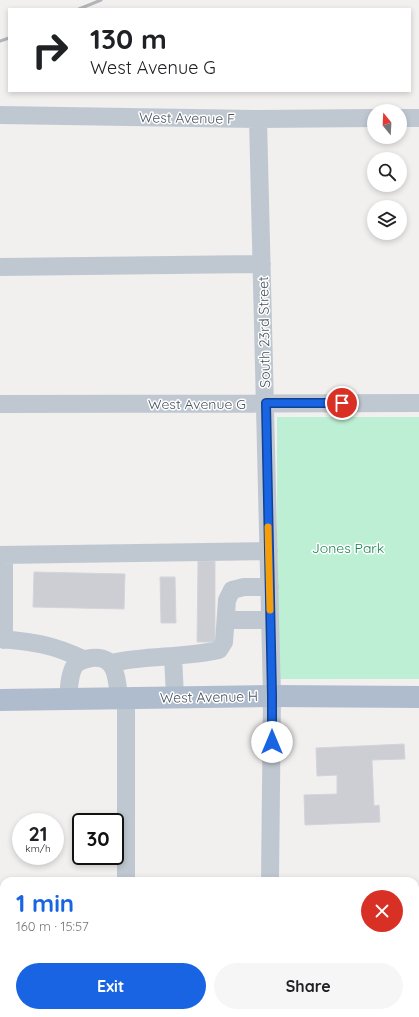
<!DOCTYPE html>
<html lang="en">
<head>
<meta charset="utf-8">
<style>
  :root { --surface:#fff; --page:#f6f6f6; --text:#202124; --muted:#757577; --accent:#1864e3 }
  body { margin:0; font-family:Quicksand,sans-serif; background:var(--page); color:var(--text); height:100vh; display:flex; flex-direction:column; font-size:15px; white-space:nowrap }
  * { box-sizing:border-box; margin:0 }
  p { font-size:13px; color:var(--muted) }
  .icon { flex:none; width:22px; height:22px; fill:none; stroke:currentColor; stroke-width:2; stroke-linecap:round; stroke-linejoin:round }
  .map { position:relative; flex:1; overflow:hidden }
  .panel { position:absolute; left:0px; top:877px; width:419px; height:140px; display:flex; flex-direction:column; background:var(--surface); border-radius:12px 12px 0 0; box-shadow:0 2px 6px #0003 }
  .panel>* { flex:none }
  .top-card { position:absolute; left:8px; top:8px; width:403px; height:84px; border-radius:0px; box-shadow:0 2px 6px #0003; background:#fff; color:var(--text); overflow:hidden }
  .needle { width:26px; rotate:342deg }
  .tools { position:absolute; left:367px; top:104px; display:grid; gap:8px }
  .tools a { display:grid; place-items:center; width:40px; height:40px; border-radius:50%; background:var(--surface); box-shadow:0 2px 6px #0003; font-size:20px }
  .speed { position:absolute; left:12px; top:813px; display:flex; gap:8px; font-size:20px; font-weight:700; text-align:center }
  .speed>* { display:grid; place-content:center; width:52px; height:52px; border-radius:50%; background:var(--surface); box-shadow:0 2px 6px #0003; line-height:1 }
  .speed small { font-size:10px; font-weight:400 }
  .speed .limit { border:2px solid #111; border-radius:6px; background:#fff; color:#111 }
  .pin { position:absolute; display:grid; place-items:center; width:34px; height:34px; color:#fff; margin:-17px; border:2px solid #fff; border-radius:50%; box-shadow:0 1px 4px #0007 }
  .me { position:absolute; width:44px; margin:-22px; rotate:0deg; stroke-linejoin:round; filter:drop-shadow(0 0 3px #0008) }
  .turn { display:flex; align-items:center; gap:14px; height:84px; padding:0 16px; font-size:18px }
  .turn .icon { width:52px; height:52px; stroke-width:2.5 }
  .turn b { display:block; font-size:28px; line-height:34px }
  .round { display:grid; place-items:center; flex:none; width:42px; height:42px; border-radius:21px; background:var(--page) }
  .overview { display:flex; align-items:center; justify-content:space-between; height:68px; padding:0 16px }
  h1 { font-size:24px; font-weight:800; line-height:30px; color:var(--accent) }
  .button { display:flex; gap:8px; margin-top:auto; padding:8px 16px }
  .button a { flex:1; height:46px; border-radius:24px; background:var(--accent); color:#fff; font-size:16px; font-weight:800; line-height:46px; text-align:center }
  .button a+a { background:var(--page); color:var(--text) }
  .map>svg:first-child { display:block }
  .green { fill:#bdefd4 }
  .building { fill:#ccced4; stroke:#d3d5db }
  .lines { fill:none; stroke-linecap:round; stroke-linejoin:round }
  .minor { stroke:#bfc8d1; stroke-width:18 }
  .major { stroke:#afbcce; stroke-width:22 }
  .rail { stroke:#b1b4b9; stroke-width:3 }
  .route-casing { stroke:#104194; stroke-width:10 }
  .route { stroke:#1864e3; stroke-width:7 }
  .slow { stroke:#f59e0b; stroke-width:7 }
  .labels { text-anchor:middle; stroke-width:3; stroke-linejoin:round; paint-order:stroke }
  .street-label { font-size:14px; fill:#47515d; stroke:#fff }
  .park-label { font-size:14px; fill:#167f51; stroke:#fff }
</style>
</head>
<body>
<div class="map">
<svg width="419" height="1017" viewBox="0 0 419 1017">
  <rect width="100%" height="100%" fill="#f2efef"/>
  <path class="green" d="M277,417H419V679H277Z"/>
  <path class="building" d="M198,561H215V642H197Z
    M34,572L125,574L124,609L33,607Z
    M160,577H175L176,623H161Z
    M404,744L405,759L372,760L374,806L379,805L380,822L305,825L304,795L337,794V775L317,776L316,748Z"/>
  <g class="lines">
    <path class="minor" d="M0,115L258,119L374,118
      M400,118H419
      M258,119L272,696L270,881
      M0,267L262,264
      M0,404L419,403
      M0,555L269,551
      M226,620H270
      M0,639C34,642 51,644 83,659
      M4,640V555
      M173,656L175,697
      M111,663C147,655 183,658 219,650L224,642L227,600L232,590L244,587H270
      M68,699C69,689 69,674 75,665C80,660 85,659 92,658C117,655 117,680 119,698
      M126,881V698
      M415,985H419
      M0,990H4
      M269,1013V1017
      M125,1017V1013"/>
    <path class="major" d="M0,700L272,696L419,697"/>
    <path class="rail" d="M79,9L101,0
      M0,41L9,38"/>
  </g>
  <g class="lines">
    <defs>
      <path id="route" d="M272,742V696L266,403H342"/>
    </defs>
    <use href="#route" class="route-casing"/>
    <use href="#route" class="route"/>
    <path class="slow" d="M268,527L270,610"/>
  </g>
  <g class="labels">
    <g class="street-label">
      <text transform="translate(187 118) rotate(1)" y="5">West Avenue F</text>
      <text transform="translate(264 332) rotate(-91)" y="5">South 23rd Street</text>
      <text x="197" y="409">West Avenue G</text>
      <text transform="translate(209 697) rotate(-1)" y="5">West Avenue H</text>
    </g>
    <g class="park-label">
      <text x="348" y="553">Jones Park</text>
    </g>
  </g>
</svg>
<div class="tools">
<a><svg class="needle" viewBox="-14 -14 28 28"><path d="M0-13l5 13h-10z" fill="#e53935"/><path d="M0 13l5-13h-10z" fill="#757577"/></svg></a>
<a><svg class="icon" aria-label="search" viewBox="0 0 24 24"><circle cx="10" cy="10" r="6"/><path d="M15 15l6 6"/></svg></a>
<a><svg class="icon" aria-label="layers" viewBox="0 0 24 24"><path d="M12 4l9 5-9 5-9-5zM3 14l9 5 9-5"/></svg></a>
</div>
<div class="speed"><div>21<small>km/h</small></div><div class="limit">30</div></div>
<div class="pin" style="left:342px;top:403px;background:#d93025"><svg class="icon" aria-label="arrive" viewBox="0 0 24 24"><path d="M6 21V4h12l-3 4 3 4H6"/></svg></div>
<svg class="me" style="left:272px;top:742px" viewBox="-20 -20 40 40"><circle r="19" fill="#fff"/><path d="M0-13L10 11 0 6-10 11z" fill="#1864e3"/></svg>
<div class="top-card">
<div class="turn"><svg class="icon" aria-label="right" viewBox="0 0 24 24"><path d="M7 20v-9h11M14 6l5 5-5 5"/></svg><div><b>130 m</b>West Avenue G</div></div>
</div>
<section class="panel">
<div class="overview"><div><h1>1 min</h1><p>160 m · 15:57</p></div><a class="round" style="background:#d93025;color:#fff"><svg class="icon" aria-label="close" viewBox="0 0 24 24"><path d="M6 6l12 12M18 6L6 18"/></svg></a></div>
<div class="button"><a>Exit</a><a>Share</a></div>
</section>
</div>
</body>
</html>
